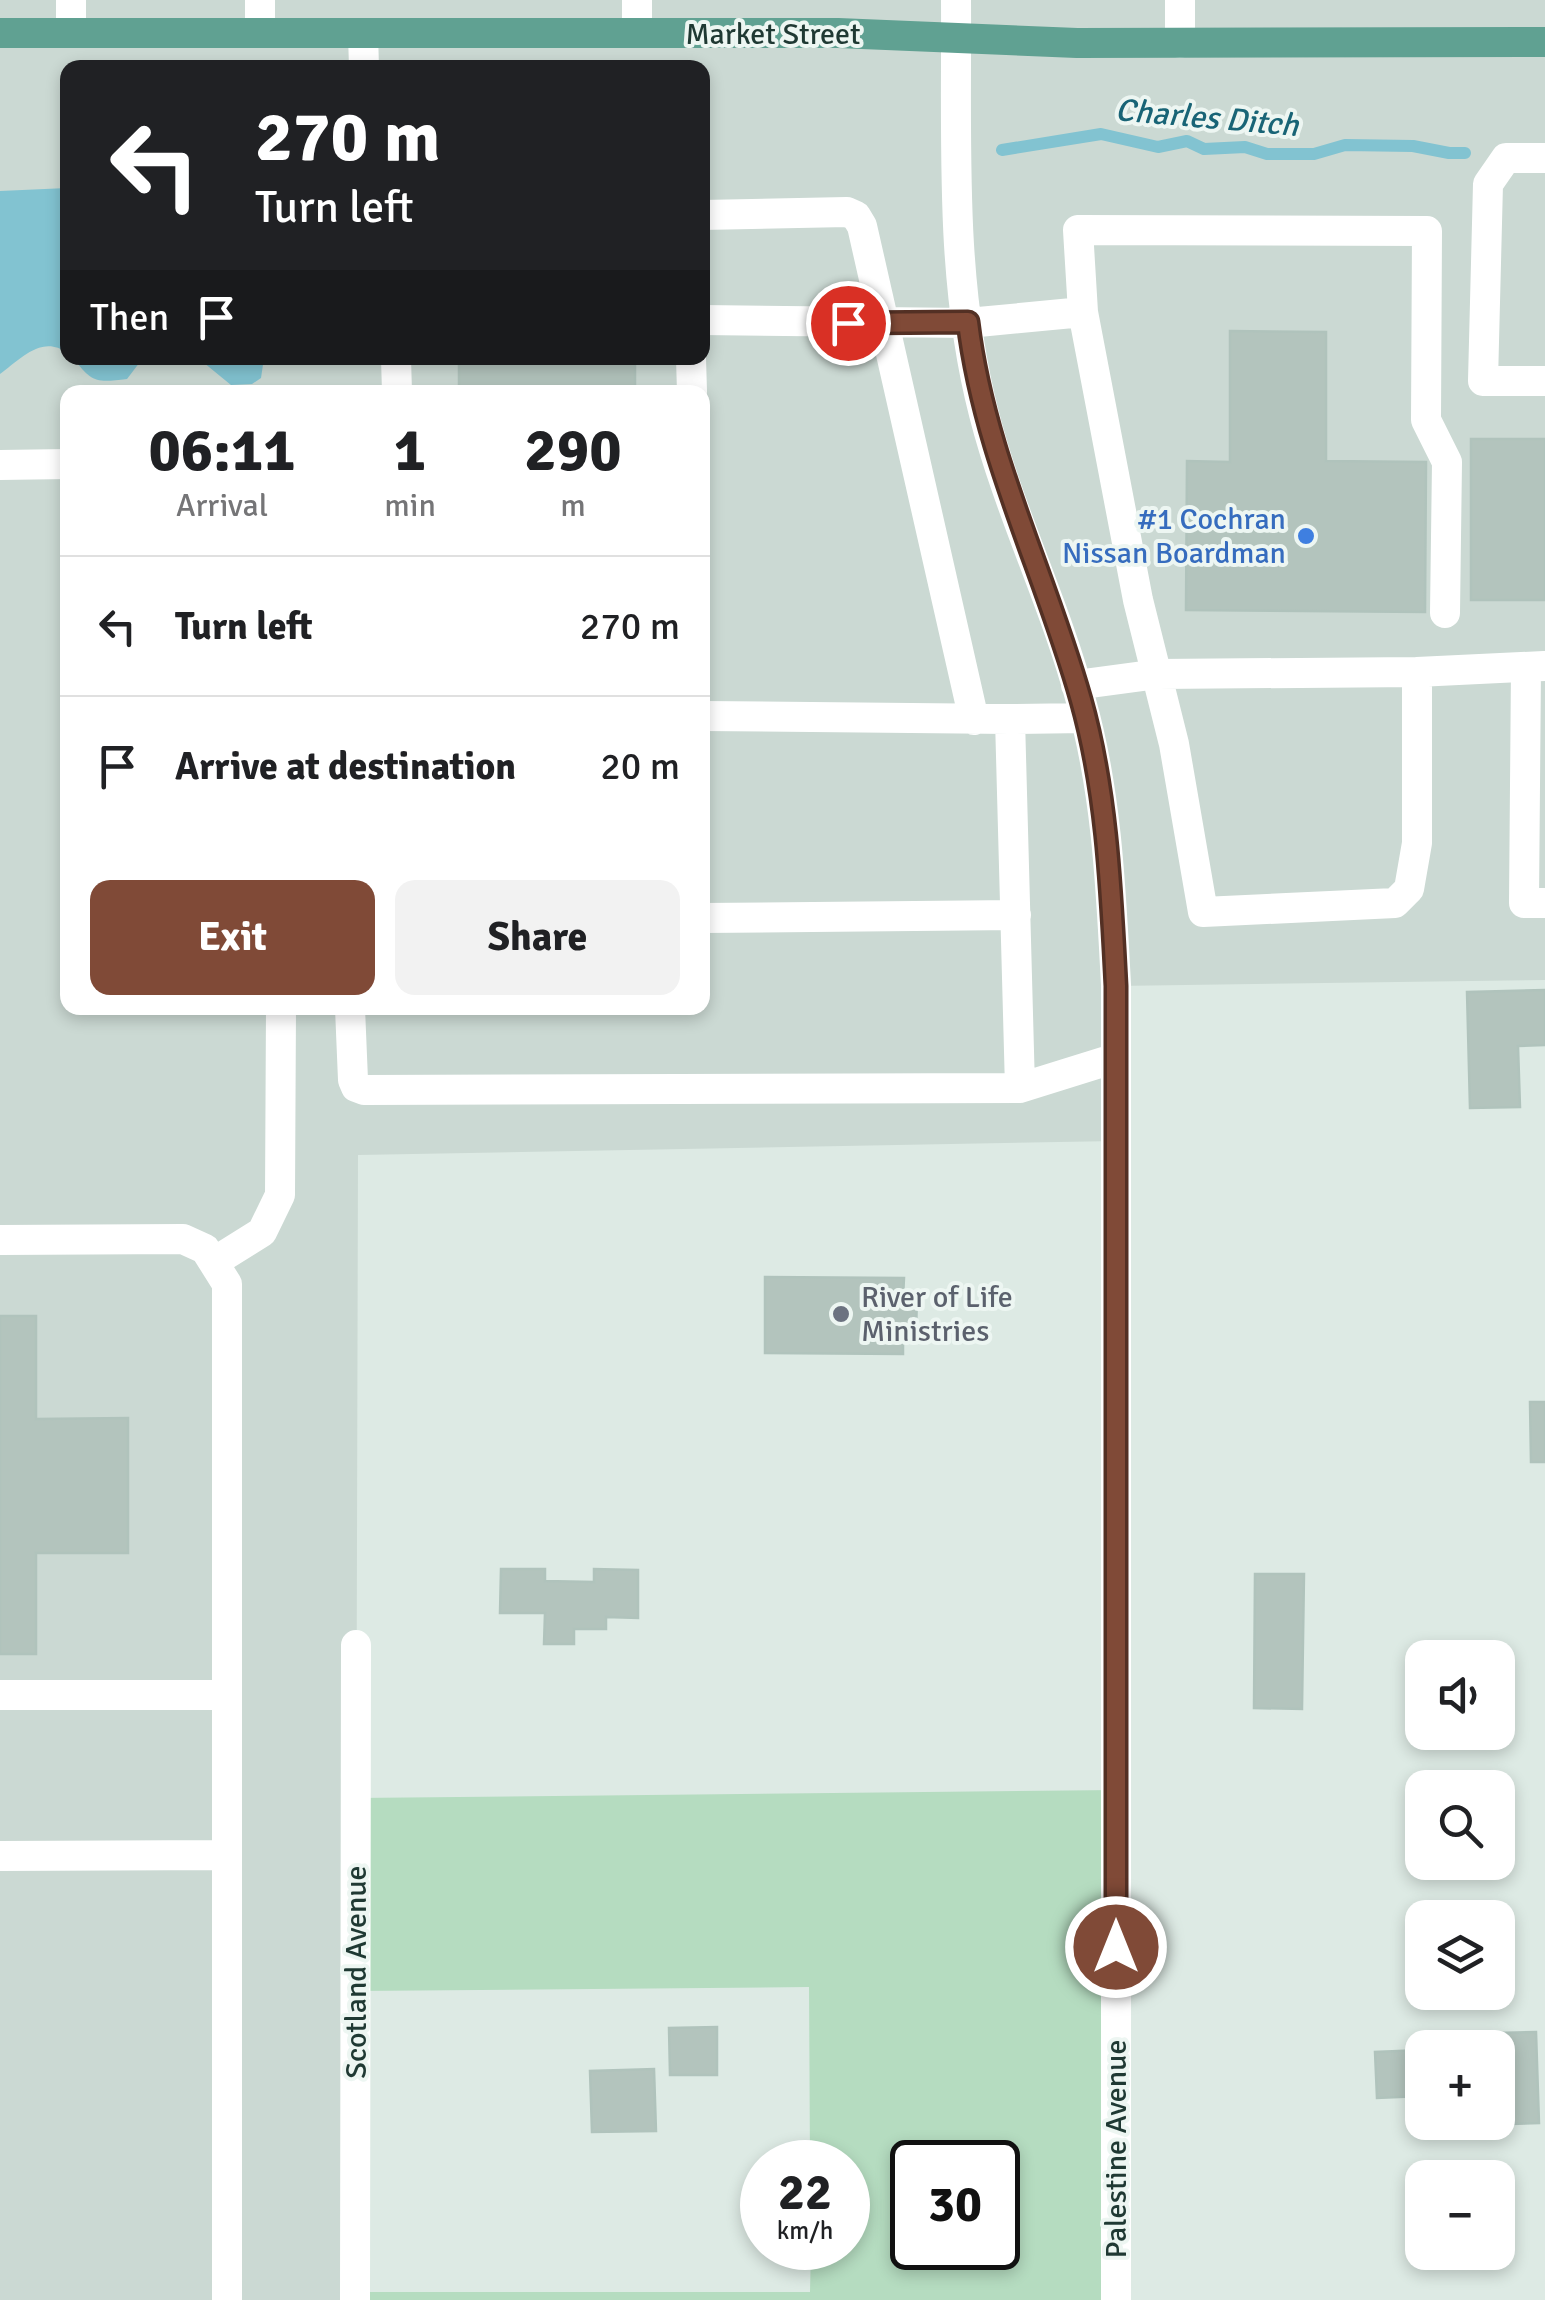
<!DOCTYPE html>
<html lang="en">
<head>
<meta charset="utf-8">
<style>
  :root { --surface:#fff; --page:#f2f2f2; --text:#202124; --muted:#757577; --line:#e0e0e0; --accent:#804a37 }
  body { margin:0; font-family:Signika,sans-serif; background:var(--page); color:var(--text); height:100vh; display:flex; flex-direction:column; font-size:38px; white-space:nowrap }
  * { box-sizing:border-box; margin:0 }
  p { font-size:32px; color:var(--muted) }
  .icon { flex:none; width:55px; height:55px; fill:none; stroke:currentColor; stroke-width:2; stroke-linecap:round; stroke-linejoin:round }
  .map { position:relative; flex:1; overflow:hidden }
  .side { position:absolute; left:60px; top:385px; width:650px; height:630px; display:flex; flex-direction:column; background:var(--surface); border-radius:20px; box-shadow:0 5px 15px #0003 }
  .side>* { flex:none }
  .guide { position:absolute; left:60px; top:60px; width:650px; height:305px; border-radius:20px; box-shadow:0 5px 15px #0003; background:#202124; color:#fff; overflow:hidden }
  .tools { position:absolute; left:1405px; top:1640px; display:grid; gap:20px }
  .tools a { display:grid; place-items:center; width:110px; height:110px; border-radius:20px; background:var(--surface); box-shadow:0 5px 15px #0003; font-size:50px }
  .speed { position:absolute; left:740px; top:2140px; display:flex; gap:20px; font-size:50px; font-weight:700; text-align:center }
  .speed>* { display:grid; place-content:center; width:130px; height:130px; border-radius:50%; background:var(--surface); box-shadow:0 5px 15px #0003; line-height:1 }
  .speed small { font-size:25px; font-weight:400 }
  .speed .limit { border:5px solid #111; border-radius:15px; background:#fff; color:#111 }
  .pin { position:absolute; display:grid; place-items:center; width:85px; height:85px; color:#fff; margin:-42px; border:5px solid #fff; border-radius:50%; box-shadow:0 2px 10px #0007 }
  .me { position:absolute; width:110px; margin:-55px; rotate:0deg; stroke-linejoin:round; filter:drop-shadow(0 0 8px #0008) }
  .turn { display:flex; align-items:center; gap:35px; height:210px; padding:0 30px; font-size:45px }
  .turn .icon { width:130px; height:130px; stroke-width:2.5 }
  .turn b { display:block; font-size:70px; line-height:85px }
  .then { display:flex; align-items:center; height:95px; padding:0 30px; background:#0003; gap:20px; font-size:38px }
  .eta { display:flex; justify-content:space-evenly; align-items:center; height:170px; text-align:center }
  .eta b { font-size:60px; font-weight:800; line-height:70px }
  .button { display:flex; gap:20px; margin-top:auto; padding:20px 30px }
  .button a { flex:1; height:115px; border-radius:20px; background:var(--accent); color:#fff; font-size:40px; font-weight:800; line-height:115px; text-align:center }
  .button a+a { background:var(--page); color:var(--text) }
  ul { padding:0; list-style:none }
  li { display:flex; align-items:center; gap:30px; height:140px; padding:0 30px; border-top:2px solid var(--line) }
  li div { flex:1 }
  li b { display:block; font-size:38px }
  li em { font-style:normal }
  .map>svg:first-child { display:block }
  .built { fill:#cbd9d3; fill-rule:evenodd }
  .green { fill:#b5dcc0; fill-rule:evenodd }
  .water { fill:#82c3d1 }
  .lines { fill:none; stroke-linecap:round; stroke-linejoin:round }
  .stream { stroke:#82c3d1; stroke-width:12 }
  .building { fill:#b3c4bd; stroke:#b0c3bc; stroke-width:2.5 }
  .minor { stroke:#fff; stroke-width:30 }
  .major { stroke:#60a192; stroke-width:30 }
  .route-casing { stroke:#533024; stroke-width:25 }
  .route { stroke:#804a37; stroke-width:18 }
  .shop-dot { fill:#3f7fe0; stroke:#edf6f2; stroke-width:4 }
  .worship-dot { fill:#6b7280; stroke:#edf6f2; stroke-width:4 }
  .labels { text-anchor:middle; stroke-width:8; stroke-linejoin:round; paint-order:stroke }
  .street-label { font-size:30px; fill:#1f3933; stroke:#edf6f2 }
  .shop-label { font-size:30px; fill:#366cbe; stroke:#edf6f2; text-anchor:end }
  .worship-label { font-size:30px; fill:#5b616d; stroke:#edf6f2; text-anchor:start }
  .water-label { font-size:32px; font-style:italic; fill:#186476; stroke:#edf6f2 }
</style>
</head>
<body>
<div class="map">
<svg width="1545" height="2300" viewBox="0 0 1545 2300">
  <rect width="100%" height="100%" fill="#ddeae4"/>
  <path class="built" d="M0,0H1545V980L1116,986V1141L358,1155L355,2300H0ZM68,68H702V358H68ZM68,392H702V1008H68Z"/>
  <path class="green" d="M1116,1790V2300H355V2292H810L811,2248H848V2162H810L809,1987L356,1991V1798ZM912,2162H998V2248H912Z"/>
  <path class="water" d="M67,188V353C43,334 20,359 0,374V191Z
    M73,358H143L127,379C95,383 92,382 73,358Z
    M198,358H264L261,378L252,384L231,385Z"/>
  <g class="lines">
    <path class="stream" d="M1002,150L1101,134L1158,147L1187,141L1204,149L1245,147L1267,154H1314L1345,145L1413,146L1449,153H1465"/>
  </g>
  <path class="building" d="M1230,331L1326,332V461L1426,462L1425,612L1186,610L1187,461L1230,462Z
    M459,358H635V392H459Z
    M1471,439H1545V600H1471Z
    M1545,990V1045L1518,1046L1520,1107L1470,1108L1467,992Z
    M765,1277L904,1278L903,1298H917L916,1330H903V1354L765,1353Z
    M0,1316H36V1419L128,1418V1553H36V1654H0Z
    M1530,1402H1545V1462H1531Z
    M501,1569H545V1581L594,1582V1569L638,1570V1618L606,1617V1629H574V1644H544L545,1613H500Z
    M1255,1574H1304L1302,1709L1254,1708Z
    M717,2027V2075H670L669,2028Z
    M1536,2032L1539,2123L1478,2125L1498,2122V2048H1456L1455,2034Z
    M1421,2050L1422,2096L1377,2098L1375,2052Z
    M654,2069L656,2131L592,2132L590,2071Z"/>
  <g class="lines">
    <path class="minor" d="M71,0V33
      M260,0V33
      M956,0C957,138 949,279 984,414C1009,512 1055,603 1081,701C1107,793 1111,890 1116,985V2300
      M1180,0V43
      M363,33L364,68
      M637,33V0
      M1545,158H1506L1488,184L1483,381H1545
      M702,215L847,212L856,216L862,226L974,720
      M1083,312L1078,230L1427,231L1426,420L1447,462L1445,613
      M702,320L968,323L1083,312L1138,600L1174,744L1203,912L1395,903L1409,889L1417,843V672L1158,674L1076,685
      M396,358L397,392
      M691,358L692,392
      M0,465L68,464
      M1526,667L1524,903H1545
      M1417,672L1544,666
      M1010,719L1085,718
      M702,918L1016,915
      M350,1008L353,1080L356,1087L364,1090L1020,1088L1010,719L702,716
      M1020,1088L1116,1058
      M0,1240L183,1239L205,1249L227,1284V2300
      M214,1262L262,1232L280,1195L281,1008
      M0,1695H227
      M0,1856L227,1855
      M355,2300L356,1645"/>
    <path class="major" d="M0,33H838L1077,43L1545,42"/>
  </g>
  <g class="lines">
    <defs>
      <path id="route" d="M848,323L968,322C984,455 1045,572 1081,700C1107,792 1111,890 1116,986V1947"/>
    </defs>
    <use href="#route" class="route-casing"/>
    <use href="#route" class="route"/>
  </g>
  <circle class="shop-dot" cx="1306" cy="536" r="10"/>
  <circle class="worship-dot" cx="841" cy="1314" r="10"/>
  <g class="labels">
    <g class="street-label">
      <text x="773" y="44">Market Street</text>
      <text transform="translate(356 1972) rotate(-90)" y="10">Scotland Avenue</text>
      <text transform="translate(1116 2149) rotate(-90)" y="10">Palestine Avenue</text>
    </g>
    <g class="shop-label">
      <text x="1286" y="529">#1 Cochran<tspan x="1286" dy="34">Nissan Boardman</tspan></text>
    </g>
    <g class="worship-label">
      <text x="861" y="1307">River of Life<tspan x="861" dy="34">Ministries</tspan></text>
    </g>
    <g class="water-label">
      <text transform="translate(1207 117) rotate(5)" y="11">Charles Ditch</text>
    </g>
  </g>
</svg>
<div class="tools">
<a><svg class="icon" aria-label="sound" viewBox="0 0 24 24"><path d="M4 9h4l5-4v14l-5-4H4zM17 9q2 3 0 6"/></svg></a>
<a><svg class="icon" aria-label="search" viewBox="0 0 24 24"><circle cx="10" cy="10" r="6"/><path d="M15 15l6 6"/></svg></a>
<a><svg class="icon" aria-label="layers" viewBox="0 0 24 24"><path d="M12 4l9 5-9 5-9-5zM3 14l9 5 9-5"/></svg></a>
<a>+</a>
<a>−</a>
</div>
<div class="speed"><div>22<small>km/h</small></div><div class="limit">30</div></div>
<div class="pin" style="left:848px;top:323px;background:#d93025"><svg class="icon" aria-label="arrive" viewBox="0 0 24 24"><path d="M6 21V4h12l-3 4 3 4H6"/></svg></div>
<svg class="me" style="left:1116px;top:1947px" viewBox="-20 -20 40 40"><circle r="17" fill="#804a37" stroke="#fff" stroke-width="3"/><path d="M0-11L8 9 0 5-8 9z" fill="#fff"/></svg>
<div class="guide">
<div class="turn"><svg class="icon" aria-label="left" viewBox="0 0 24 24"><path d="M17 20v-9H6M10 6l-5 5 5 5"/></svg><div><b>270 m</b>Turn left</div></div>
<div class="then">Then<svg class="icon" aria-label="arrive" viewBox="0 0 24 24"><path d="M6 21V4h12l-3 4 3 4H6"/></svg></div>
</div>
<section class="side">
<div class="eta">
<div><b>06:11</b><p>Arrival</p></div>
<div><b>1</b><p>min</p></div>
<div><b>290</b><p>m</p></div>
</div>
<ul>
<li><svg class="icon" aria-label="left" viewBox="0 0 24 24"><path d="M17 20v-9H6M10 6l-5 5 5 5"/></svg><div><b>Turn left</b></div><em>270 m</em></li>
<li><svg class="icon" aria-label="arrive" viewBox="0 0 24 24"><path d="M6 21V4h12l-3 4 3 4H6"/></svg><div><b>Arrive at destination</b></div><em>20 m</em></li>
</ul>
<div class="button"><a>Exit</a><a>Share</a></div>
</section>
</div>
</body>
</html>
